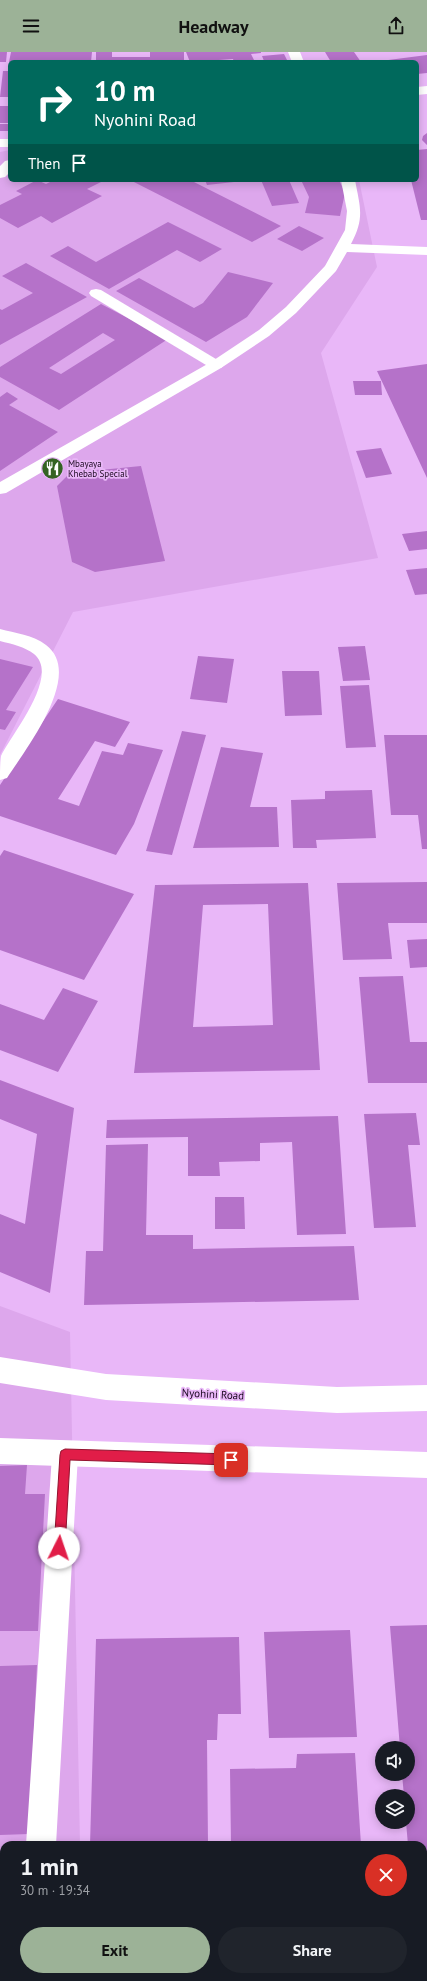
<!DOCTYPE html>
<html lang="en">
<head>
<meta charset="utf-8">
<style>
  :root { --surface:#171b24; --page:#20242c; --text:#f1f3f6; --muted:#9ea1a6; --accent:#9cb297 }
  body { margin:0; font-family:"PT Sans",sans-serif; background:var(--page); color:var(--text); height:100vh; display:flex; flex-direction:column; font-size:15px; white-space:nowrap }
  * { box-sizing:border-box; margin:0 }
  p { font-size:13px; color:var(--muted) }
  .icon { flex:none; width:22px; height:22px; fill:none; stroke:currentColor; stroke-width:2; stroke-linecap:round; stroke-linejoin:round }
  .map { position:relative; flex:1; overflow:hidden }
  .drawer { position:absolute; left:0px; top:1789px; width:427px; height:140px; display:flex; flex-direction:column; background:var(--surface); border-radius:12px 12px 0 0; box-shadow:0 2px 10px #0003 }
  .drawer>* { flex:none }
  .hud { position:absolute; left:8px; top:8px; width:411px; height:122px; border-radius:6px; box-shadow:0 2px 10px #0003; background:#00695c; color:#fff; overflow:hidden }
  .fabs { position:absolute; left:375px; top:1689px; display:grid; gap:8px }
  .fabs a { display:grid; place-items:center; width:40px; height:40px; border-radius:50%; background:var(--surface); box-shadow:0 2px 10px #0003; font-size:20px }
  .pin { position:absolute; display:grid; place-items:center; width:34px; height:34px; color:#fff; margin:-17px; border-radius:8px; box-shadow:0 2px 6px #0006 }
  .me { position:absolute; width:44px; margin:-22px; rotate:4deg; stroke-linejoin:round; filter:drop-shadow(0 0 3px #0008) }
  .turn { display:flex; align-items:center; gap:14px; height:84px; padding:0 20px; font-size:18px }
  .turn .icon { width:52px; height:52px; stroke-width:2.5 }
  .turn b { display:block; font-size:28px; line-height:34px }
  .then { display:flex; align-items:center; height:38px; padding:0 20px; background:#0003; gap:8px; font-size:15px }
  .round { display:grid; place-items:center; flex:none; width:42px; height:42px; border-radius:21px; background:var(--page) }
  .headline { display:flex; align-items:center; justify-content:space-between; height:68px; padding:0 20px }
  h1 { font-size:24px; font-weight:600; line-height:30px }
  .action { display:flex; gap:8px; margin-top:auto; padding:8px 20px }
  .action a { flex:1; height:46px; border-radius:24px; background:var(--accent); color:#111; font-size:16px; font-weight:600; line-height:46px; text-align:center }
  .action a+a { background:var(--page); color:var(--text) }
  header { display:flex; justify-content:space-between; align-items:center; height:52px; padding:0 20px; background:var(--accent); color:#111; font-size:18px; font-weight:600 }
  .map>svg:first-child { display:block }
  .built { fill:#dda7ec }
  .building { fill:#b572c9; fill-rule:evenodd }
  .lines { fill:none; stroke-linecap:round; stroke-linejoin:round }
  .service { fill:#fff; fill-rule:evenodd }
  .minor { fill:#fff; fill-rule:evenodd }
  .tertiary { fill:#fff; fill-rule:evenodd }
  .secondary { fill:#fff; fill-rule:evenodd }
  .route { fill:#e11d48; stroke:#92132f }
  .labels { text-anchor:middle; stroke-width:3.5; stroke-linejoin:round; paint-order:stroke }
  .far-poi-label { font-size:9px; fill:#1a081f; stroke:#e9b7f8; text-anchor:start }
  .street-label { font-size:11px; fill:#1a081f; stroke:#e9b7f8 }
</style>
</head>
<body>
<header><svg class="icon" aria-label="menu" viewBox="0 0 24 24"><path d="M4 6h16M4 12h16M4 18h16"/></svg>Headway<svg class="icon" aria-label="share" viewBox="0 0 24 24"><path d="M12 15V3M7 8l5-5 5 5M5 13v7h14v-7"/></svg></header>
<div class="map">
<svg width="427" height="1929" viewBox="0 0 427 1929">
  <rect width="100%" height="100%" fill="#e9b7f8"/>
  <path class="built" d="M10,98V128H359L377,215L321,301L378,506L73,560L0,703V100Z
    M0,1254L70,1280L80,1793H4V1925H81V1929H0Z"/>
  <path class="building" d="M0,0H7L6,10H0Z
    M11,0H92L91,10H9Z
    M96,0H112V5H150V0H184V10H96Z
    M186,0H261V1L251,2L254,8L234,10L233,7L190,10Z
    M325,0H354L361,10H331Z
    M284,2L288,10H260L264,9L262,4Z
    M427,3V21L417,22V10H373Z
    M3,19H10V45H0Z
    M0,54H10V71H0Z
    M0,72H10V79H0Z
    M427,81V93L422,88L423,84Z
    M427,97V168H421L411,128H417V98Z
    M37,128L46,132L54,128H105L87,137L102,144L52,171L41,164L18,176L0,166V153L22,142L16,139Z
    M130,128H190L281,174L252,190Z
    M205,128H243V129L207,133Z
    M261,128H289L299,151L272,154Z
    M301,128H339L345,141L340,164L305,161L309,145Z
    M168,170L222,197L200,210L177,198L109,237L50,204L68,194L96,210Z
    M299,174L324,186L302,199L277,187Z
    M26,211L87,245L0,293V257L2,258L33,241L2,224Z
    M228,220L273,231L247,265L206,290L116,239L139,226L194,256L203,251Z
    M101,252L168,287L59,358L0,325V315ZM103,281L115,288L61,322L49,316Z
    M427,312V426L377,319Z
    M353,329H381L382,343H355Z
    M7,340L18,347L9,353L58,380L0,419V345Z
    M381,396L392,422L366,426L356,399Z
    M141,414L165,509L95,520L72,510L57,434L70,421Z
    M427,479V497L409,499L402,482Z
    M427,516V542L415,543L406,518Z
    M365,594L370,628L343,629L338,595Z
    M198,604L234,607L227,651L190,647Z
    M0,607L33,615L6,658L16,660L5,678L0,677Z
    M282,619H319L322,663L285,664Z
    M369,633L376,695L346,696L340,634Z
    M58,647L130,670L115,695L95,689L58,747L79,754L102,699L123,703L128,691L163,698L134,772L116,803L0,764V733Z
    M182,679L206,683L172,803L146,799Z
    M384,683H427V797H422L418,763H391Z
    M221,695L263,701L250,755H277L279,795L193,796Z
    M372,738L376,786L316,788L317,796H293L291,748L325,747V739Z
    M4,798L134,842L84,928L0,898V804Z
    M427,830V871H388L392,907L343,908L337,831Z
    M308,831L320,1018L134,1021L155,833ZM268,852L273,973L193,975L203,853Z
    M427,887V915L410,916L407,888Z
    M403,924L410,990H427V1031H368L359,925Z
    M63,936L98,949L58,1020L0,998V952L44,968Z
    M0,1028L74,1056L50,1241L0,1220V1162L25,1172L37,1082L0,1067Z
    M416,1061L420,1093H408L416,1175L374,1176L364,1062Z
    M338,1064L346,1182L297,1183L292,1090L260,1091V1109L219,1110L220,1124H188V1085L106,1086L107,1068Z
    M148,1092L146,1183H193V1197L354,1194L359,1248L84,1253L86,1199H103L106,1093Z
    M215,1145H244L245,1177H215Z
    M27,1413L25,1442H45L38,1579H0V1414Z
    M427,1573V1831H423V1793H408L406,1770H408V1744H404L402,1722H408V1696H400L390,1574Z
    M350,1578L357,1685L269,1686L264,1580Z
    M239,1585L241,1662H218L217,1688H207L208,1793H90L96,1587Z
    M37,1613L29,1782L0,1783V1614Z
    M355,1701L361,1793H231L230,1717L296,1716L297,1702Z"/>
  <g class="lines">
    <path class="service" d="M96,237L101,238L221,310L224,313L221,316H211L91,244L89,241L91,238Z"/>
    <path class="minor" d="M288,0H300L304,10H292Z
      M341,128H355C360,155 365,166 351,192L427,195V203L347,200L336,219L296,261L269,284L221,316L6,441L0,442V430L211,310L259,278L286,255L325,214L345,178L347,159Z
      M0,577C15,581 33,583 46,593C85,622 25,698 7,726L0,728C0,721 0,710 1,704C10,684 61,624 34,602C25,595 12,592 0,589Z
      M65,1390L74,1394L78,1403L56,1793H26L52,1403L56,1394Z
      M16,1925H48V1929H16Z"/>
    <path class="tertiary" d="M427,34V42L417,43V35Z
      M0,87H10V95H0Z
      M10,108V120L5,125L0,126V114L5,109Z"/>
    <path class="secondary" d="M0,1305L106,1322L337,1335L427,1333V1359L337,1361L106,1348L0,1331Z
      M0,1386L427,1400V1426L0,1412Z"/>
  </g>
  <path class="route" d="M65,1397L231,1402L235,1404L237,1408L235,1412L231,1413L70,1408L65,1496L63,1500L59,1502L55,1500L54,1496L60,1403L61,1399Z"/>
  <defs>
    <symbol id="restaurant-disc" viewBox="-11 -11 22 22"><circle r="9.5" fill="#346323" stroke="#e9b7f8"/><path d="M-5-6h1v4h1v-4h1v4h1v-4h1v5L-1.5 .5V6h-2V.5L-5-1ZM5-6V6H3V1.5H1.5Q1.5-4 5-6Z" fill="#fff"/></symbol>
  </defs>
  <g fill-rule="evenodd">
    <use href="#restaurant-disc" x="40" y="404" width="25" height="25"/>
  </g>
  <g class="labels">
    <g class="far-poi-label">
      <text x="68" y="415">Mbayaya<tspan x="68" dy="10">Khebab Special</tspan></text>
    </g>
    <g class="street-label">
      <text transform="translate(213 1342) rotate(3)" y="4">Nyohini Road</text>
    </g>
  </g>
</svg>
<div class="fabs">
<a><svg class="icon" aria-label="sound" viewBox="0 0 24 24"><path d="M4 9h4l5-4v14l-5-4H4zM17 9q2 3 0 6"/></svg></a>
<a><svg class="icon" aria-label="layers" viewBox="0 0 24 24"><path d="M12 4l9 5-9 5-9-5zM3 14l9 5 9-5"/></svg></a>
</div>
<div class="pin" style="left:231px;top:1408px;background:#d93025"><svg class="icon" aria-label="arrive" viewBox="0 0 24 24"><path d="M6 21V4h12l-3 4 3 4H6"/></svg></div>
<svg class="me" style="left:59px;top:1496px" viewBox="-20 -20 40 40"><circle r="19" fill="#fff"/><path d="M0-13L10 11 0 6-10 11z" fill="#e11d48"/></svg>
<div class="hud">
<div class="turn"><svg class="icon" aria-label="right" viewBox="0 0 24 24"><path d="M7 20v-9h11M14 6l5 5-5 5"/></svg><div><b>10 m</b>Nyohini Road</div></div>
<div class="then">Then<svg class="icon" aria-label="arrive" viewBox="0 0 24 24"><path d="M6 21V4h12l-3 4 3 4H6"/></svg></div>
</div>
<section class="drawer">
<div class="headline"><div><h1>1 min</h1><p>30 m · 19:34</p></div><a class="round" style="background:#d93025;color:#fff"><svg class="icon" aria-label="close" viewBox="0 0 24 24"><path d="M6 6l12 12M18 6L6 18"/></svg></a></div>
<div class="action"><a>Exit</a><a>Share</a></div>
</section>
</div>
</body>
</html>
